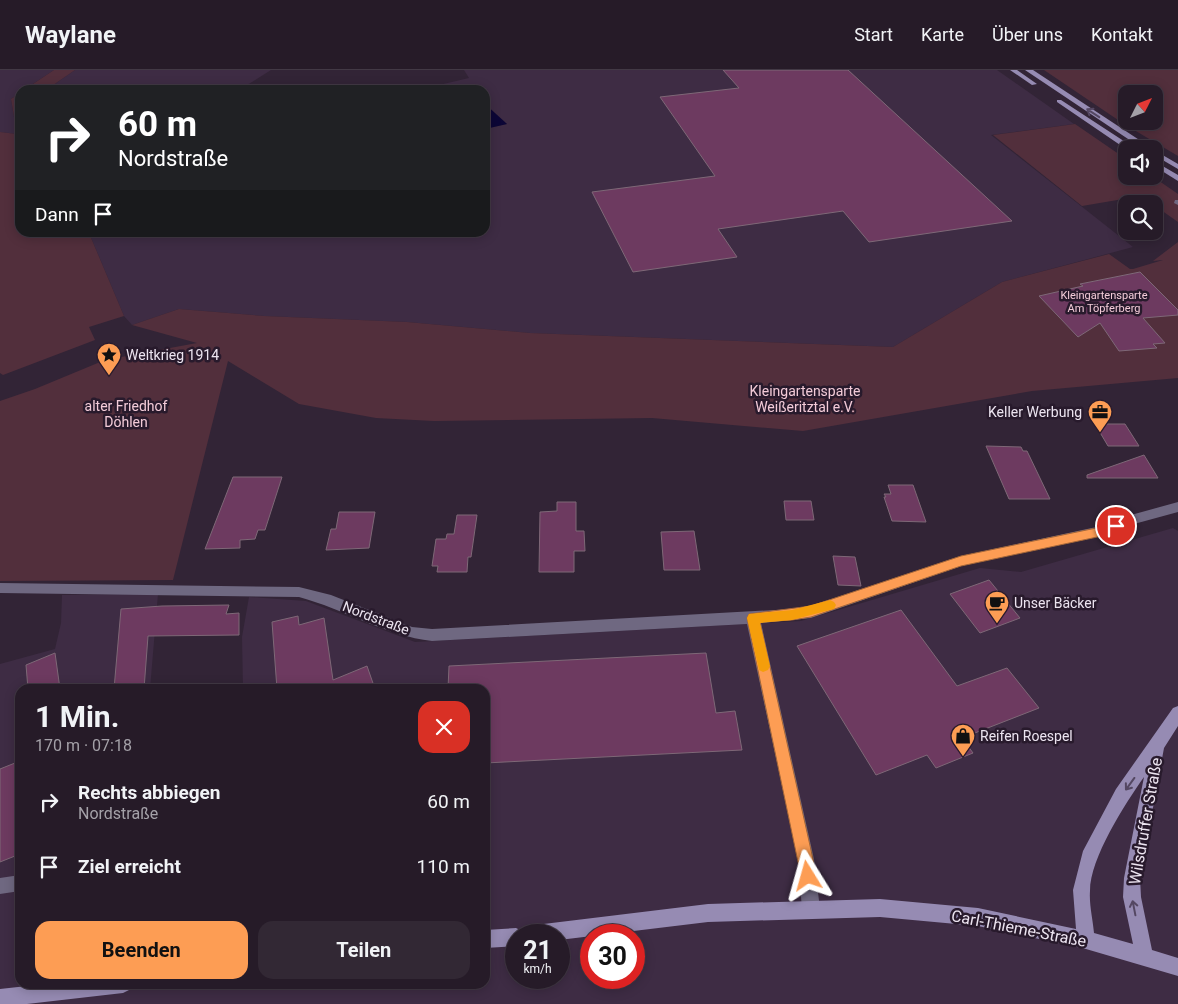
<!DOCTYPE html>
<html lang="de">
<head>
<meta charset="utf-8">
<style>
  :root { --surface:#261b28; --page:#322834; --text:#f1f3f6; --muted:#a4a1a8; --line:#423945; --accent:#fd9d54 }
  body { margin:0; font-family:Roboto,sans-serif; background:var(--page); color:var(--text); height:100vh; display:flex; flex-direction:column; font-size:19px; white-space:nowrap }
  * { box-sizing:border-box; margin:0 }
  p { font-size:16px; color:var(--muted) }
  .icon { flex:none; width:28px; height:28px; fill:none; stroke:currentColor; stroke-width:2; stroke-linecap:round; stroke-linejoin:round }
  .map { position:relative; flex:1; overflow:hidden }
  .details { position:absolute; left:15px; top:614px; width:475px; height:305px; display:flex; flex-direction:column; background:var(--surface); border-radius:15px; box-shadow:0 2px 12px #0003,0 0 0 1px var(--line) }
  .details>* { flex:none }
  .guide { position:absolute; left:15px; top:15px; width:475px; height:152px; border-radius:15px; box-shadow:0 2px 12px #0003,0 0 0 1px var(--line); background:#202124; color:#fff; overflow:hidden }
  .needle { width:32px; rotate:48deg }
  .controls { position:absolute; left:1118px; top:15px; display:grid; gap:10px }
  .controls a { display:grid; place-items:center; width:45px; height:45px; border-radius:10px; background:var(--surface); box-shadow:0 2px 12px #0003,0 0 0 1px var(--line); font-size:25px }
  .speed { position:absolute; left:505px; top:854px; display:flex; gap:10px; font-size:25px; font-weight:700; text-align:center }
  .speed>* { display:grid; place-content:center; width:65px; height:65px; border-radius:50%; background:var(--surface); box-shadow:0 2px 12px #0003,0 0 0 1px var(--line); line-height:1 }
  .speed small { font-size:12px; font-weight:400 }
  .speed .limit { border:8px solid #d22; background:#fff; color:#111 }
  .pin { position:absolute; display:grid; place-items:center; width:42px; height:42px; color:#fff; margin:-21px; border:2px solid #fff; border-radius:50%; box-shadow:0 1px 5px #0007 }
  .me { position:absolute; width:55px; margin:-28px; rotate:352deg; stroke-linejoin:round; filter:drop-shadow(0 0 4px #0008) }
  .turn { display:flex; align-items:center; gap:18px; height:105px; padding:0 20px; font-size:22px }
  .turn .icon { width:65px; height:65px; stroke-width:2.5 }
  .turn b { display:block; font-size:35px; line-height:42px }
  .then { display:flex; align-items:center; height:48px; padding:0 20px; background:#0003; gap:10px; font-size:19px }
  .round { display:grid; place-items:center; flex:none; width:52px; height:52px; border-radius:15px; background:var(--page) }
  .overview { display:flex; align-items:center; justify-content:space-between; height:85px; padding:0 20px }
  h1 { font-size:30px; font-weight:700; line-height:38px }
  .cta { display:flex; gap:10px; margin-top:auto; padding:10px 20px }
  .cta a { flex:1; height:58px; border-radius:15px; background:var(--accent); color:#111; font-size:20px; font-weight:700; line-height:58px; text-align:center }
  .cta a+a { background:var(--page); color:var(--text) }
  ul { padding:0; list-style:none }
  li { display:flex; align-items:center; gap:15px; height:65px; padding:0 20px }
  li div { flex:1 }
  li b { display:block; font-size:19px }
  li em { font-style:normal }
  header { display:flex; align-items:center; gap:30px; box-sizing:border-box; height:70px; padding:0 25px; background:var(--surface); border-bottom:1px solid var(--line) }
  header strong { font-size:24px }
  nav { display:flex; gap:28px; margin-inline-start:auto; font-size:18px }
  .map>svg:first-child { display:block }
  .built { fill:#3e2c44; fill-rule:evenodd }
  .green { fill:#522f3c; fill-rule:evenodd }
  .water { fill:#0c0636 }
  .building { fill:#6d3a60; stroke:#7e6877 }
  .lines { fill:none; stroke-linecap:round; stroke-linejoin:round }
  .service { fill:#6f6881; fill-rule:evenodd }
  .minor { fill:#6f6881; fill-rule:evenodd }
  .secondary { fill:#968bb3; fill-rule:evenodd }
  .oneway { stroke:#544762 }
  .route { fill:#fd9d54; stroke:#a46637 }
  .slow { fill:#f59e0b }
  .labels { text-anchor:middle; stroke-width:5; stroke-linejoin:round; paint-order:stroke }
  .far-park-label { font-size:11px; fill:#f3cbd8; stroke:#281a2c }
  .poi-label { font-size:14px; fill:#ece4f0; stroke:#281a2c; text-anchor:start }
  .park-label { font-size:14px; fill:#f3cbd8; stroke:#281a2c }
  .street-label { font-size:14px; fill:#ece4f0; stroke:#281a2c }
  .near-street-label { font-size:16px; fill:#ece4f0; stroke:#281a2c }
</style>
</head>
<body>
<header>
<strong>Waylane</strong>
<nav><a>Start</a><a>Karte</a><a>Über uns</a><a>Kontakt</a></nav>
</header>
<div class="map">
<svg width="1178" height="934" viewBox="0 0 1178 934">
  <rect width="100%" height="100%" fill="#322436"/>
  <path class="built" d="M0,0H54L24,20H20V23L11,29L17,64L0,62Z
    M75,0H271L239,20H46Z
    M464,0H997L1074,54L991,65L1133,177L1002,212L893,277L530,263L407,252L264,246L179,239L132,255L124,246L89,163L485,162V59L507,54L485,34V20H469L462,14L433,20H418L469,8Z
    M1173,458L1178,461V934H0V594L55,579L61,553L62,525L158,524L150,619H20V914H485V619H243L242,567L249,527L306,531L415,572L801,551L980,498L1021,502ZM516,865H559V908H516ZM591,865H634V908H591Z"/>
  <path class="green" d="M54,0H75L46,20H24Z
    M1044,0H1178V86L1124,54ZM1126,24H1154V51H1126Z
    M20,23V162L89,163L124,246L89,257L95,270L3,305L0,303V62L17,64L11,29Z
    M1075,54L1126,89V106H1152L1178,124V152L1141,126L1082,136L993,65Z
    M1178,172V308L1032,321L803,361L652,348L434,351L376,348L299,334L228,291L173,510L0,511V331L35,319L105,290L197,273L132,255L179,239L264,246L407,252L530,263L893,277L1002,212L1109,184L1130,199H1133L1163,190L1153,191Z"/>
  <path class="water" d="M485,34L507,54L485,59Z"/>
  <path class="building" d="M723,0H848L1012,151L869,172L843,141L718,159L737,187L633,202L592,122L715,106L660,27L739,18Z
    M1140,202L1178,240V245L1143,248L1165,273L1153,274L1157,278L1119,281L1100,253L1078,267L1039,226L1083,216L1080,214Z
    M1095,354H1125L1139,376H1108Z
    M986,376L1021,377L1023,381H1027L1050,429H1009Z
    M1144,385L1158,408H1087V405Z
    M233,407H282L265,460H258L255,469L240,470V478L205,479Z
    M888,415H913L926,452L892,451L884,427H886L884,424H891Z
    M784,431H811L814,450H786Z
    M557,432H576V461H584L585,481H574V502H539L540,442L557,441Z
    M339,442H375L369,478L326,480L331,459H336Z
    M457,445H477L471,487H468L467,502H437L438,496H432L436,469H446L447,464H454Z
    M694,461L700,500H664L661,462Z
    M833,486L855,487L861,516L838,515Z
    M989,510L1020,548L980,563L950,524Z
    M229,535L226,544L239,543V565L148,566L144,619H114L121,539L162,536Z
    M901,540L957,616L1007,598L1039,638L962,668L973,683L936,698L927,685L876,705L797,576Z
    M298,546L299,555L324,548L333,610L367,596L375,619H277L272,552Z
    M55,583L60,619H28L26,595Z
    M706,583L716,643L735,641L742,680L485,693V619H448L449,596Z
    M20,691V784L0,792V699Z"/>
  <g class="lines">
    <path class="service" d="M1175,130H1178V135L1174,133Z
      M20,805V821L0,824V808Z"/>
    <path class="minor" d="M1178,432V442L1134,454L1102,466L961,496L811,548L761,553L814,789L820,839L817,845L811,848L805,845L802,839L798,789L747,554L432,571C386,566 344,539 299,527L0,523V513L299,517L331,525L412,557L432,559L793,539L811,536L961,486L1101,456L1131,445Z"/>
    <path class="secondary" d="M1010,0H1017L1037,14L1032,15Z
      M1025,0H1033L1153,79H1143Z
      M1057,30H1061L1136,79H1126L1057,32Z
      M1154,80L1178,94V99L1154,85Z
      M1154,91L1178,105V111L1154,96Z
      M1178,636V656L1164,678L1140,808L1141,827L1152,880L1178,888V906L1086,879L978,856L880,847L708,852L559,870V865H516V876L485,878V860L516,858L520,860L527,856L708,834L880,829L978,838L1076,859L1073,820L1083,781L1116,719L1173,638ZM1144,707L1124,808L1123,827L1133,874L1094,863C1093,850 1089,835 1090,821C1090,788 1125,734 1144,707Z
      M45,914H132L129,920L123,923L27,934H0V919Z"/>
  </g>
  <defs><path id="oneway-shaft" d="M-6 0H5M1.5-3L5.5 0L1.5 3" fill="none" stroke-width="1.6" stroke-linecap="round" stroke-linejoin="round" transform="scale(1.25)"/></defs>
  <g class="oneway">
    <use href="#oneway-shaft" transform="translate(1093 43) rotate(-147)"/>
    <use href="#oneway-shaft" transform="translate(1130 714) rotate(126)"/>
    <use href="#oneway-shaft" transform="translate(1134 838) rotate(-101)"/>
  </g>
  <path class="route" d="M1116,451L1120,453L1122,456L1120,459L1102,466L961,496L811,547L792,550L760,552L813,789L815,806L813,811L808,813L802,811L747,548L749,544L811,536L961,486L1101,457Z"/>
  <path class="slow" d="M830,530L834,532L836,535L834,539L830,540L792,550L760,553L770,596L768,600L763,602L759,600L747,548L749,544L792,540Z"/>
  <defs>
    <symbol id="sight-pin" viewBox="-11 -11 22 30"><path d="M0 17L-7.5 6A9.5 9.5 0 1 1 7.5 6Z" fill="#fd9d54" stroke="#281a2c"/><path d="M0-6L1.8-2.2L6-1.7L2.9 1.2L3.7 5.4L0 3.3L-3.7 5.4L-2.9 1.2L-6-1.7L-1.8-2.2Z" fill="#111"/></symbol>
    <symbol id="office-pin" viewBox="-11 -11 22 30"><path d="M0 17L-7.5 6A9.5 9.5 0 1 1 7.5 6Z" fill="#fd9d54" stroke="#281a2c"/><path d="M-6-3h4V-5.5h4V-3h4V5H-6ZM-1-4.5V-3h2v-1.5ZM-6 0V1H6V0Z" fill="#111"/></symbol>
    <symbol id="cafe-pin" viewBox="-11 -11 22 30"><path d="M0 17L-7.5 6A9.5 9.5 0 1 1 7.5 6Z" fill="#fd9d54" stroke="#281a2c"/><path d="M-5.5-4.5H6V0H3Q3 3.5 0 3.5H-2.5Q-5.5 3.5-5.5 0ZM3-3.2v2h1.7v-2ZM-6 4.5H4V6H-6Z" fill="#111"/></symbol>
    <symbol id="shop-pin" viewBox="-11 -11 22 30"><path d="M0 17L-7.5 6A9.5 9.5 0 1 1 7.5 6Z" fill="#fd9d54" stroke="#281a2c"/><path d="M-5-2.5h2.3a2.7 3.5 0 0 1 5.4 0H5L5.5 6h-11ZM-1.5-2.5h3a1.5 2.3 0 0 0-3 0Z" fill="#111"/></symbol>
  </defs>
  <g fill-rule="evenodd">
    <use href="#sight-pin" x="95" y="271" width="28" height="38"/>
    <use href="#office-pin" x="1086" y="328" width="28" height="38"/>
    <use href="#cafe-pin" x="983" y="519" width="28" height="38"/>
    <use href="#shop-pin" x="949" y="652" width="28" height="38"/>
  </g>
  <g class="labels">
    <g class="far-park-label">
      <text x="1104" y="229">Kleingartensparte<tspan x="1104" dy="13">Am Töpferberg</tspan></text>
    </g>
    <g class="poi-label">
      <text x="126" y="290">Weltkrieg 1914</text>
      <text x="1082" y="347" text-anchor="end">Keller Werbung</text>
      <text x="1014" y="538">Unser Bäcker</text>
      <text x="980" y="671">Reifen Roespel</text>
    </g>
    <g class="park-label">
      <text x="805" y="326">Kleingartensparte<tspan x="805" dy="16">Weißeritztal e.V.</tspan></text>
      <text x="126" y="341">alter Friedhof<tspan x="126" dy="16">Döhlen</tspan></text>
    </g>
    <g class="street-label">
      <text transform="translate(376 548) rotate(21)" y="5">Nordstraße</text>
    </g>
    <g class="near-street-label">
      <text transform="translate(1145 751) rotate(-80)" y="6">Wilsdruffer Straße</text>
      <text transform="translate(1019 858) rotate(11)" y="6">Carl-Thieme-Straße</text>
    </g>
  </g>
</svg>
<div class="controls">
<a><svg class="needle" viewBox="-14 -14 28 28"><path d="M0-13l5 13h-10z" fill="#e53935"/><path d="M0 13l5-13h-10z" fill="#a4a1a8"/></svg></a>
<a><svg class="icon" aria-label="sound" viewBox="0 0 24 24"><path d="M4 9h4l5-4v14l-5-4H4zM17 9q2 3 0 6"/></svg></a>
<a><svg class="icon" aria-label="search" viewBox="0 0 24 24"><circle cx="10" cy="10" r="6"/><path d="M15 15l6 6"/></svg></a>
</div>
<div class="speed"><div>21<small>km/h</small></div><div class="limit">30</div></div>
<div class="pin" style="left:1116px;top:456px;background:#d93025"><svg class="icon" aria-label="arrive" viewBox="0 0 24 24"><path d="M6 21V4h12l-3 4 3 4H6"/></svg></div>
<svg class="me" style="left:808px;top:806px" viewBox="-20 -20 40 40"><path d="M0-17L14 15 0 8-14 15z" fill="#fd9d54" stroke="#fff" stroke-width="4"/></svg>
<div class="guide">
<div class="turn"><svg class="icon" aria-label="right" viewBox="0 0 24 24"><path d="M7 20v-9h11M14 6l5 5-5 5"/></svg><div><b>60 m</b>Nordstraße</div></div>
<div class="then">Dann<svg class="icon" aria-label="arrive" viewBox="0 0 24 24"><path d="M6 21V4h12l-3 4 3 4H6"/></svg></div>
</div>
<section class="details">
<div class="overview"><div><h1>1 Min.</h1><p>170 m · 07:18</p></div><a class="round" style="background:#d93025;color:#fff"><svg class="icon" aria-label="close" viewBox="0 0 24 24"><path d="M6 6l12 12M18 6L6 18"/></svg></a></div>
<ul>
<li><svg class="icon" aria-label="right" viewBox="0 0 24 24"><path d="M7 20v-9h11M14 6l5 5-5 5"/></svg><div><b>Rechts abbiegen</b><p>Nordstraße</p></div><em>60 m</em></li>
<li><svg class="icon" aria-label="arrive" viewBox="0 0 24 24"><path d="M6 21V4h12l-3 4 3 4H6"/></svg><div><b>Ziel erreicht</b></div><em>110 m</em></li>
</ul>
<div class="cta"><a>Beenden</a><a>Teilen</a></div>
</section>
</div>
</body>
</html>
